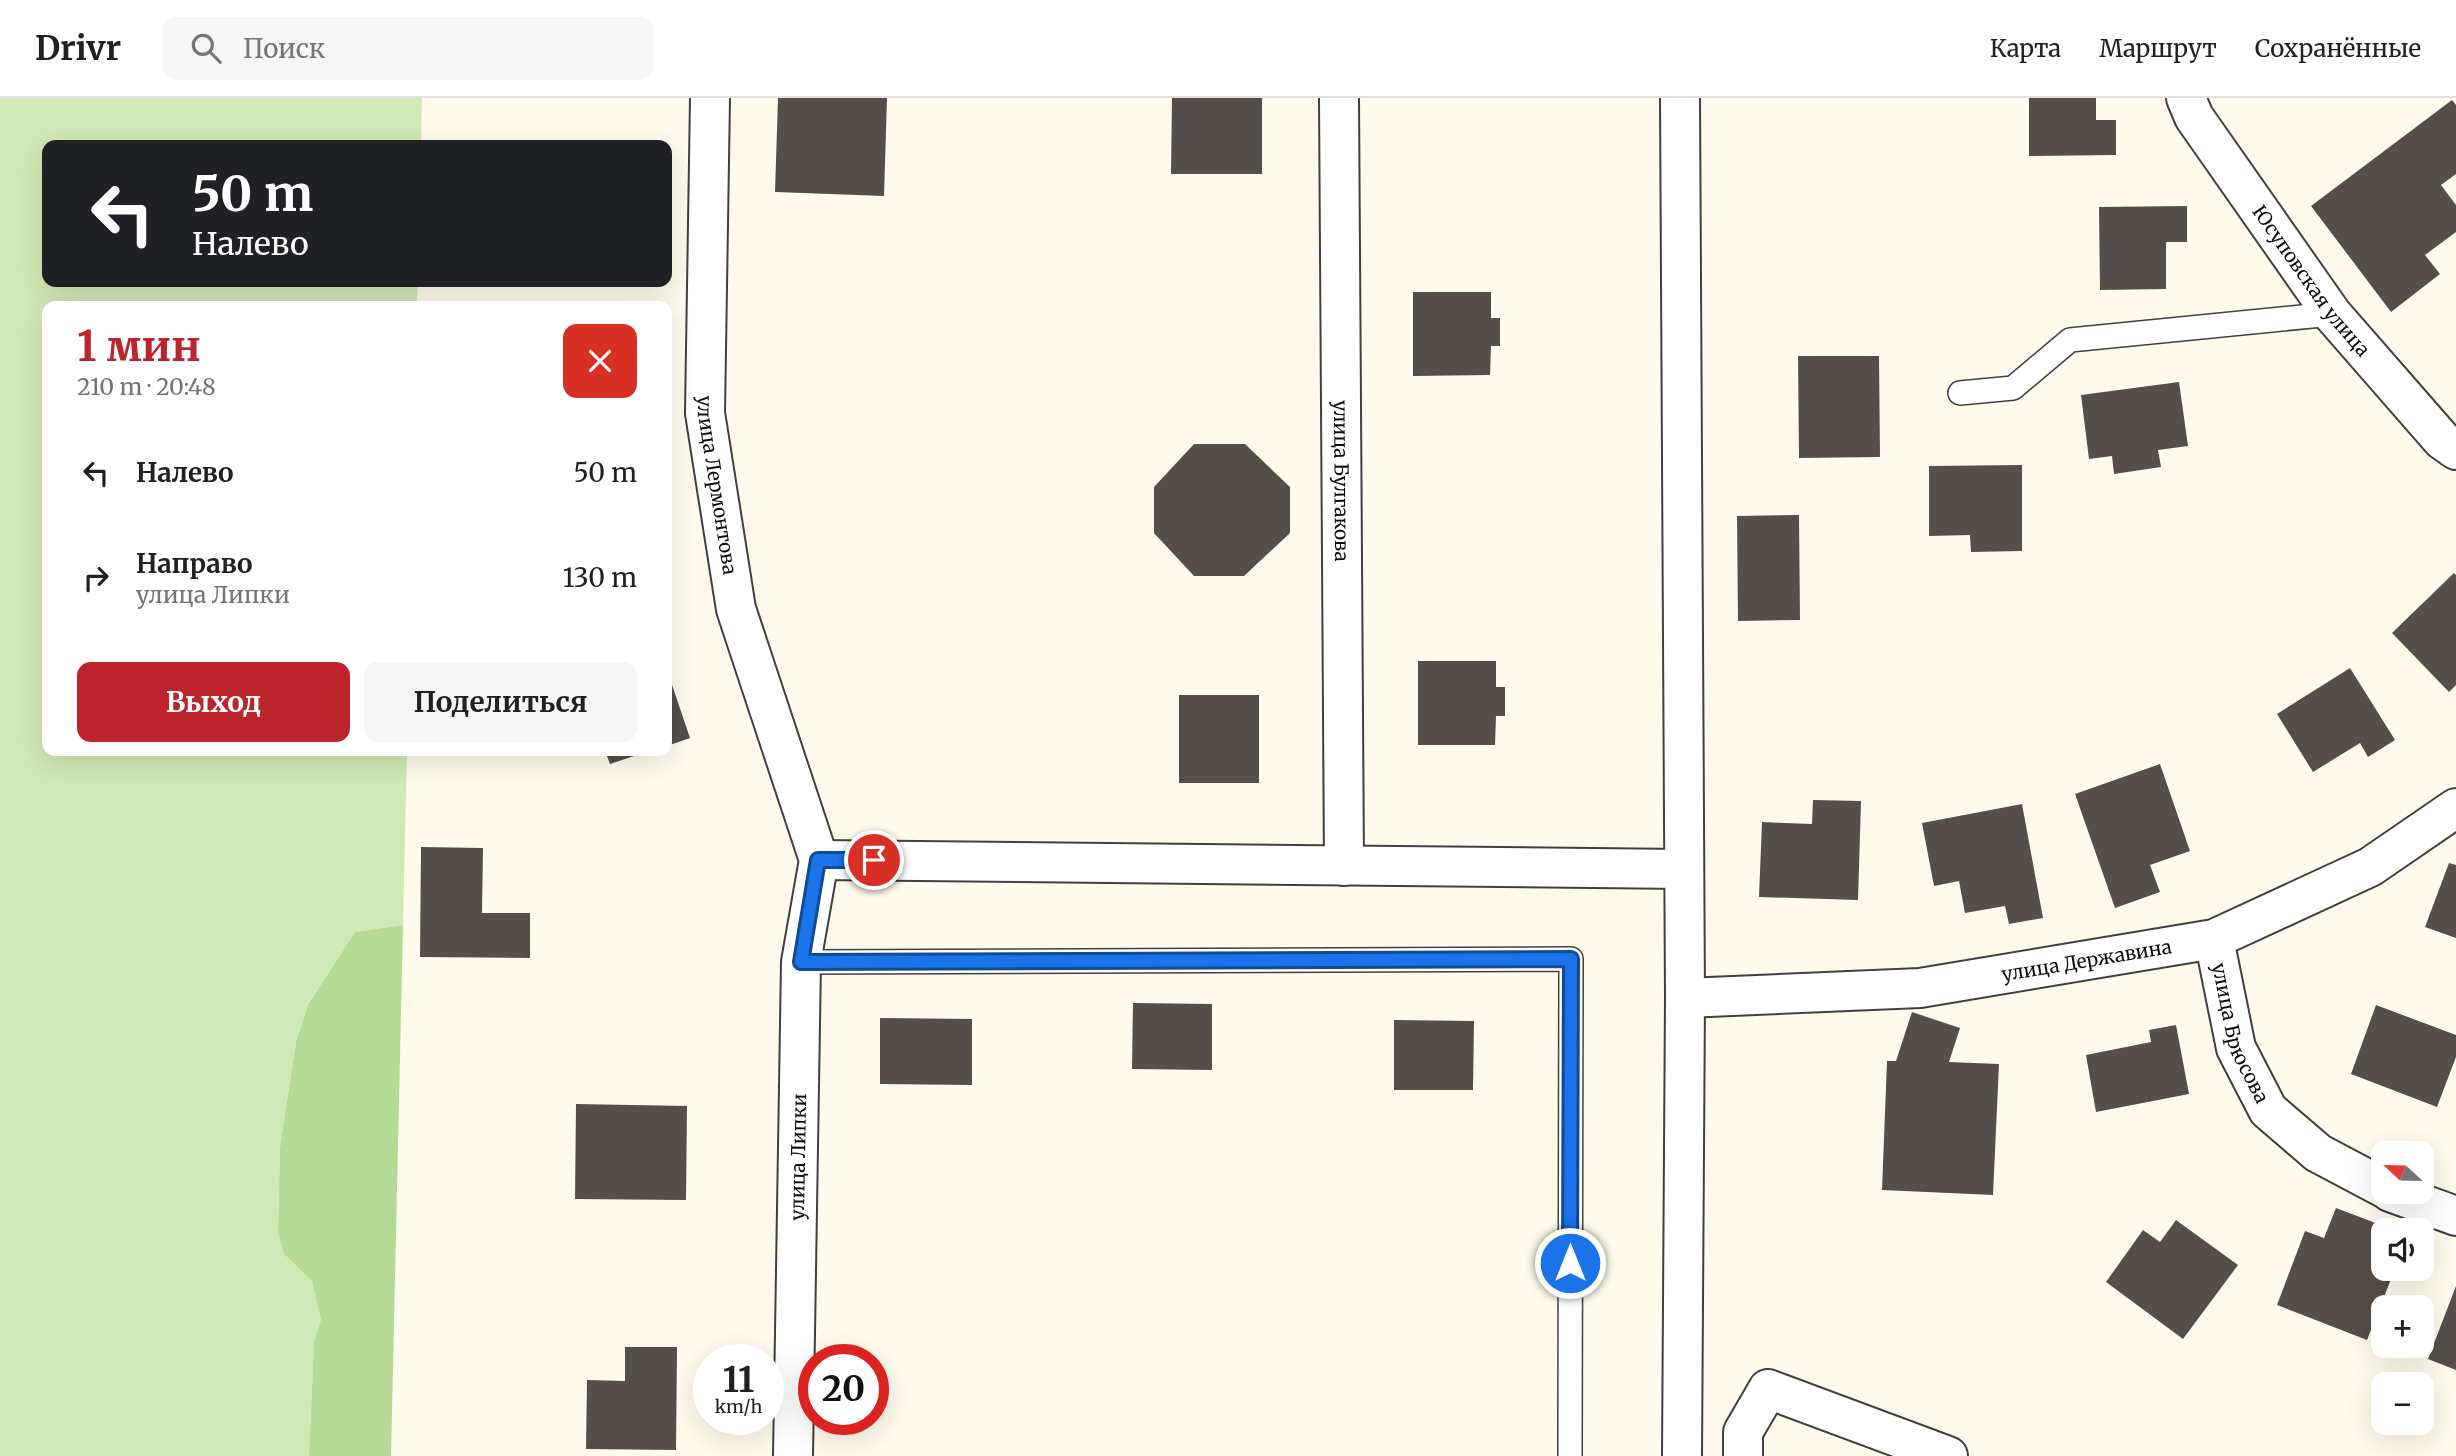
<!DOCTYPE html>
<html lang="ru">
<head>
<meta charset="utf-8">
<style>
  :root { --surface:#fff; --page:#f6f6f6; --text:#202124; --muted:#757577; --line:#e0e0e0; --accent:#be242c }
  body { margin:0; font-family:Merriweather,serif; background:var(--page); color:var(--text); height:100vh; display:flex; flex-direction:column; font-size:26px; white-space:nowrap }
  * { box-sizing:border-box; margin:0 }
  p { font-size:23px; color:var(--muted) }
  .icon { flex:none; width:38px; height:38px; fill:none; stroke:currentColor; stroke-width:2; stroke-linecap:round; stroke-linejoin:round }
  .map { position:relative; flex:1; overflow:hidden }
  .details { position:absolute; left:42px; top:203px; width:630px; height:455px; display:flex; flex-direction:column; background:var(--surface); border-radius:14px; box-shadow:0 7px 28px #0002 }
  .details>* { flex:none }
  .top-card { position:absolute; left:42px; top:42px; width:630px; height:147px; border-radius:14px; box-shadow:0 7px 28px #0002; background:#202124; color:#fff; overflow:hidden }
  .needle { width:46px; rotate:292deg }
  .tools { position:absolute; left:2371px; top:1043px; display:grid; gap:14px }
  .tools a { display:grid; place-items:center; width:63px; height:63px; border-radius:14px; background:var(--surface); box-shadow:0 7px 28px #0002; font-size:35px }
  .speed { position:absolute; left:693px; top:1246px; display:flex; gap:14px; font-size:35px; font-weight:700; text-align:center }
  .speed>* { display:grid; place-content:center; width:91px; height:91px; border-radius:50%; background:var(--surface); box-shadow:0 7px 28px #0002; line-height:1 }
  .speed small { font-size:18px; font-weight:400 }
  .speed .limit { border:10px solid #d22; background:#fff; color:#111 }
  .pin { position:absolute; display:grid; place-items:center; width:60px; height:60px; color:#fff; margin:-30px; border:4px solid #fff; border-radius:50%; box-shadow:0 2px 7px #0007 }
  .me { position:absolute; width:77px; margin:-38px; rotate:0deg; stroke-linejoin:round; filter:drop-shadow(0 0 5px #0008) }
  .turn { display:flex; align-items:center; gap:24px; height:147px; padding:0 35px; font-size:32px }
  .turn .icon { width:91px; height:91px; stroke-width:2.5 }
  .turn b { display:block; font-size:49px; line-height:60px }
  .round { display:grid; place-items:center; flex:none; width:74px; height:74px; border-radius:14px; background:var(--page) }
  .head { display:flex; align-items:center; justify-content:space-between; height:119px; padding:0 35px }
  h1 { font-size:42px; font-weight:700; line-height:52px; color:var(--accent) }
  .action { display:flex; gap:14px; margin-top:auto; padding:14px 35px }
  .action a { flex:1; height:80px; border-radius:14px; background:var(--accent); color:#fff; font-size:28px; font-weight:700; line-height:80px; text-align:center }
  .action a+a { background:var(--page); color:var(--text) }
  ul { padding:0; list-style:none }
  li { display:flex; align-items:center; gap:21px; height:105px; padding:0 35px }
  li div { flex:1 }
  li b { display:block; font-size:26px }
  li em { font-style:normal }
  header { display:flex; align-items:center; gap:42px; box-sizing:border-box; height:98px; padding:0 35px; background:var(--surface); border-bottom:2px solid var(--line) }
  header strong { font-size:33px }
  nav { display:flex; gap:38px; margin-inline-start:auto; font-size:24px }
  .search { width:490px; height:63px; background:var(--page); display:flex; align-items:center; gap:18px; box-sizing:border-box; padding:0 24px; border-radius:14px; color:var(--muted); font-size:26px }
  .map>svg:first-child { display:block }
  .green { fill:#d1e9b6 }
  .forest { fill:#b5da95 }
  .building { fill:#554e49 }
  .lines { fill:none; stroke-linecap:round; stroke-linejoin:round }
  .service-casing { stroke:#404040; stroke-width:26 }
  .minor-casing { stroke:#404040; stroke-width:42 }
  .service { stroke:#fff; stroke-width:23 }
  .minor { stroke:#fff; stroke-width:38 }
  .route-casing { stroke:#114b97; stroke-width:18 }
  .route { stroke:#1a73e8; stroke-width:12 }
  .labels { text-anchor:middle; stroke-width:7; stroke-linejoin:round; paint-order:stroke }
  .street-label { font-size:19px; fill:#0d0d0d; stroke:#fff }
</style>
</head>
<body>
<header>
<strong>Drivr</strong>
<div class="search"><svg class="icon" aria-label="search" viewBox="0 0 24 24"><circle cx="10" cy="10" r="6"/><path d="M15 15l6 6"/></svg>Поиск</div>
<nav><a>Карта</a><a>Маршрут</a><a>Сохранённые</a></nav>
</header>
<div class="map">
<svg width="2456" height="1358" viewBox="0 0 2456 1358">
  <rect width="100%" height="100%" fill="#fffbec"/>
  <path class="green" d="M0,0H422L421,47H47V184H418L417,208H47V653H407L403,827L355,834L308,905L296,944L280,1049L278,1135L284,1156L312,1183L321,1222L314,1243L309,1358H0Z"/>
  <path class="forest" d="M403,827L391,1358H309L314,1243L321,1222L312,1183L284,1156L278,1135L280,1049L296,944L308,906L355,834Z"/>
  <path class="building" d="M778,0H887L884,98L775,94Z
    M1172,0H1262V76H1171Z
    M2029,0H2096V22H2116V57L2029,58Z
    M2452,2L2456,7V76L2441,87L2456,107V134L2425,157L2440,176L2391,214L2311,108Z
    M2187,108V144H2166V191L2100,192L2099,109Z
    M1413,194H1491V220H1500V248H1491L1490,277L1413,278Z
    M1798,258H1879L1880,359L1799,360Z
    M2179,284L2188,348L2158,352L2161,369L2114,376L2112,358L2089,361L2081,297Z
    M1194,346H1245L1290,389V435L1244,478H1194L1154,435V389Z
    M2022,367V453L1971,454L1970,437L1929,438V368Z
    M1799,417L1800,522L1738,523L1737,418Z
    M2454,475L2456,477V587L2449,594L2392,535Z
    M1418,563H1496V589H1505V618H1496L1495,647H1418Z
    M2350,570L2395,642L2368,659L2360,645L2313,674L2277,616Z
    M667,572L690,640L667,648Z
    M1179,597H1259V685H1179Z
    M605,653H649L610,666Z
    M2160,666L2190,753L2150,767L2160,794L2115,810L2075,696Z
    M1813,702L1861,703L1858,802L1759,799L1762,724L1812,726Z
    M2022,706L2043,820L2009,826L2005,808L1965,815L1959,783L1934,788L1922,725Z
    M421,749L483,750L482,815H530V860L420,859Z
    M2449,765L2456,767V840L2425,829Z
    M1133,905L1212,906V972L1132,971Z
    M2376,907L2456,937V959L2437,1009L2351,976Z
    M1912,914L1960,930L1949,964L1999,966L1993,1097L1882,1092L1887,963H1896Z
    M880,920L972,921V987L880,986Z
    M1394,922L1474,923L1473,992H1394Z
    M2176,927L2189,996L2096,1014L2086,957L2151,944L2149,932Z
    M576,1006L687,1008L686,1102L575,1101Z
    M2336,1110L2394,1132H2384V1171H2395L2367,1242L2277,1207L2305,1133L2324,1140Z
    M2176,1122L2238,1167L2183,1241L2106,1184L2143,1132L2160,1144Z
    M2456,1188V1272L2428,1261Z
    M625,1249H677L676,1352L586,1351L587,1282L625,1283Z"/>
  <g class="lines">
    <defs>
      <path id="service" d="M1960,295L2013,290L2070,242L2332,216
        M801,864L1571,861L1570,1358"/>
      <g id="minor">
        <path id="s1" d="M710,0L705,315L736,511L819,762L801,864L793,1358"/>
        <path id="s2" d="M1339,0L1344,768"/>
        <path d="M1680,0L1685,900L1682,1358"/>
        <path id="s3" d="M2186,0L2194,19L2332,216L2442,342L2456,352"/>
        <path d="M819,762L1684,771"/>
        <path id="s4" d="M2214,841L2236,950L2268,1012L2318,1055L2384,1090"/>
        <path id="s5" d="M1685,900L1920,890L2214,841L2370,769L2456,710"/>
        <path d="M2390,1094L2456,1118"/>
        <path d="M1743,1358V1334L1768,1291L1948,1358"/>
      </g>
    </defs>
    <use href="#service" class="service-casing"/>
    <use href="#minor" class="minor-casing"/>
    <use href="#service" class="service"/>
    <use href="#minor" class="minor"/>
  </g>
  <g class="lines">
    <defs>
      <path id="route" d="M874,762H818L801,864L1571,861L1570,1165"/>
    </defs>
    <use href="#route" class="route-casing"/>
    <use href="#route" class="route"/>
  </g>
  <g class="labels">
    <g class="street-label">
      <text dy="7" stroke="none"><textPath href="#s3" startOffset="222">Юсуповская улица</textPath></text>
      <text dy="7" stroke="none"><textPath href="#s2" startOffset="383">улица Булгакова</textPath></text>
      <text dy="7" stroke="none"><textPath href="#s1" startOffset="388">улица Лермонтова</textPath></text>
      <text dy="7" stroke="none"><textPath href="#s5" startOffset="404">улица Державина</textPath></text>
      <text dy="7" stroke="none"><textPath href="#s4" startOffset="98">улица Брюсова</textPath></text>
      <text transform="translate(798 1059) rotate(-89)" y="7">улица Липки</text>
    </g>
  </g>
</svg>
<div class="tools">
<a><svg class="needle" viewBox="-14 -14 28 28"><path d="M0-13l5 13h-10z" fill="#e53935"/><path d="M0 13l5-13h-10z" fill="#757577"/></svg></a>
<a><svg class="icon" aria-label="sound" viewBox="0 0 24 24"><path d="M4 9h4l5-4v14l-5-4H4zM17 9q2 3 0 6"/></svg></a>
<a>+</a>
<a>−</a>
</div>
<div class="speed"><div>11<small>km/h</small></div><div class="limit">20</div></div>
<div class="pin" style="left:874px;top:762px;background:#d93025"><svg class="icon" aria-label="arrive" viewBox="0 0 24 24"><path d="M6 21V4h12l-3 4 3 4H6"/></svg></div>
<svg class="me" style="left:1570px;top:1165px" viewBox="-20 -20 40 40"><circle r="17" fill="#1a73e8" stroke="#fff" stroke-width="3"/><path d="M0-11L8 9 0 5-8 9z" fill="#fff"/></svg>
<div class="top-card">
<div class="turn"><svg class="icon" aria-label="left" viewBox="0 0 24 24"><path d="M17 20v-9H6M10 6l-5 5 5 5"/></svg><div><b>50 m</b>Налево</div></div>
</div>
<section class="details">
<div class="head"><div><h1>1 мин</h1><p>210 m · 20:48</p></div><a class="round" style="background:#d93025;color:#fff"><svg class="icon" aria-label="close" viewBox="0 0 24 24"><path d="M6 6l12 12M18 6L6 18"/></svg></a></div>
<ul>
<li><svg class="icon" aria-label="left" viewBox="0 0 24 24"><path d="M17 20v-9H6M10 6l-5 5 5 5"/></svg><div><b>Налево</b></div><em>50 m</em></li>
<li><svg class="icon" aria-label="right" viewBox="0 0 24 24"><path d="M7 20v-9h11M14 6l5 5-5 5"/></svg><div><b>Направо</b><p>улица Липки</p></div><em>130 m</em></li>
</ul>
<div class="action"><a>Выход</a><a>Поделиться</a></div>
</section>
</div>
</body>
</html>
